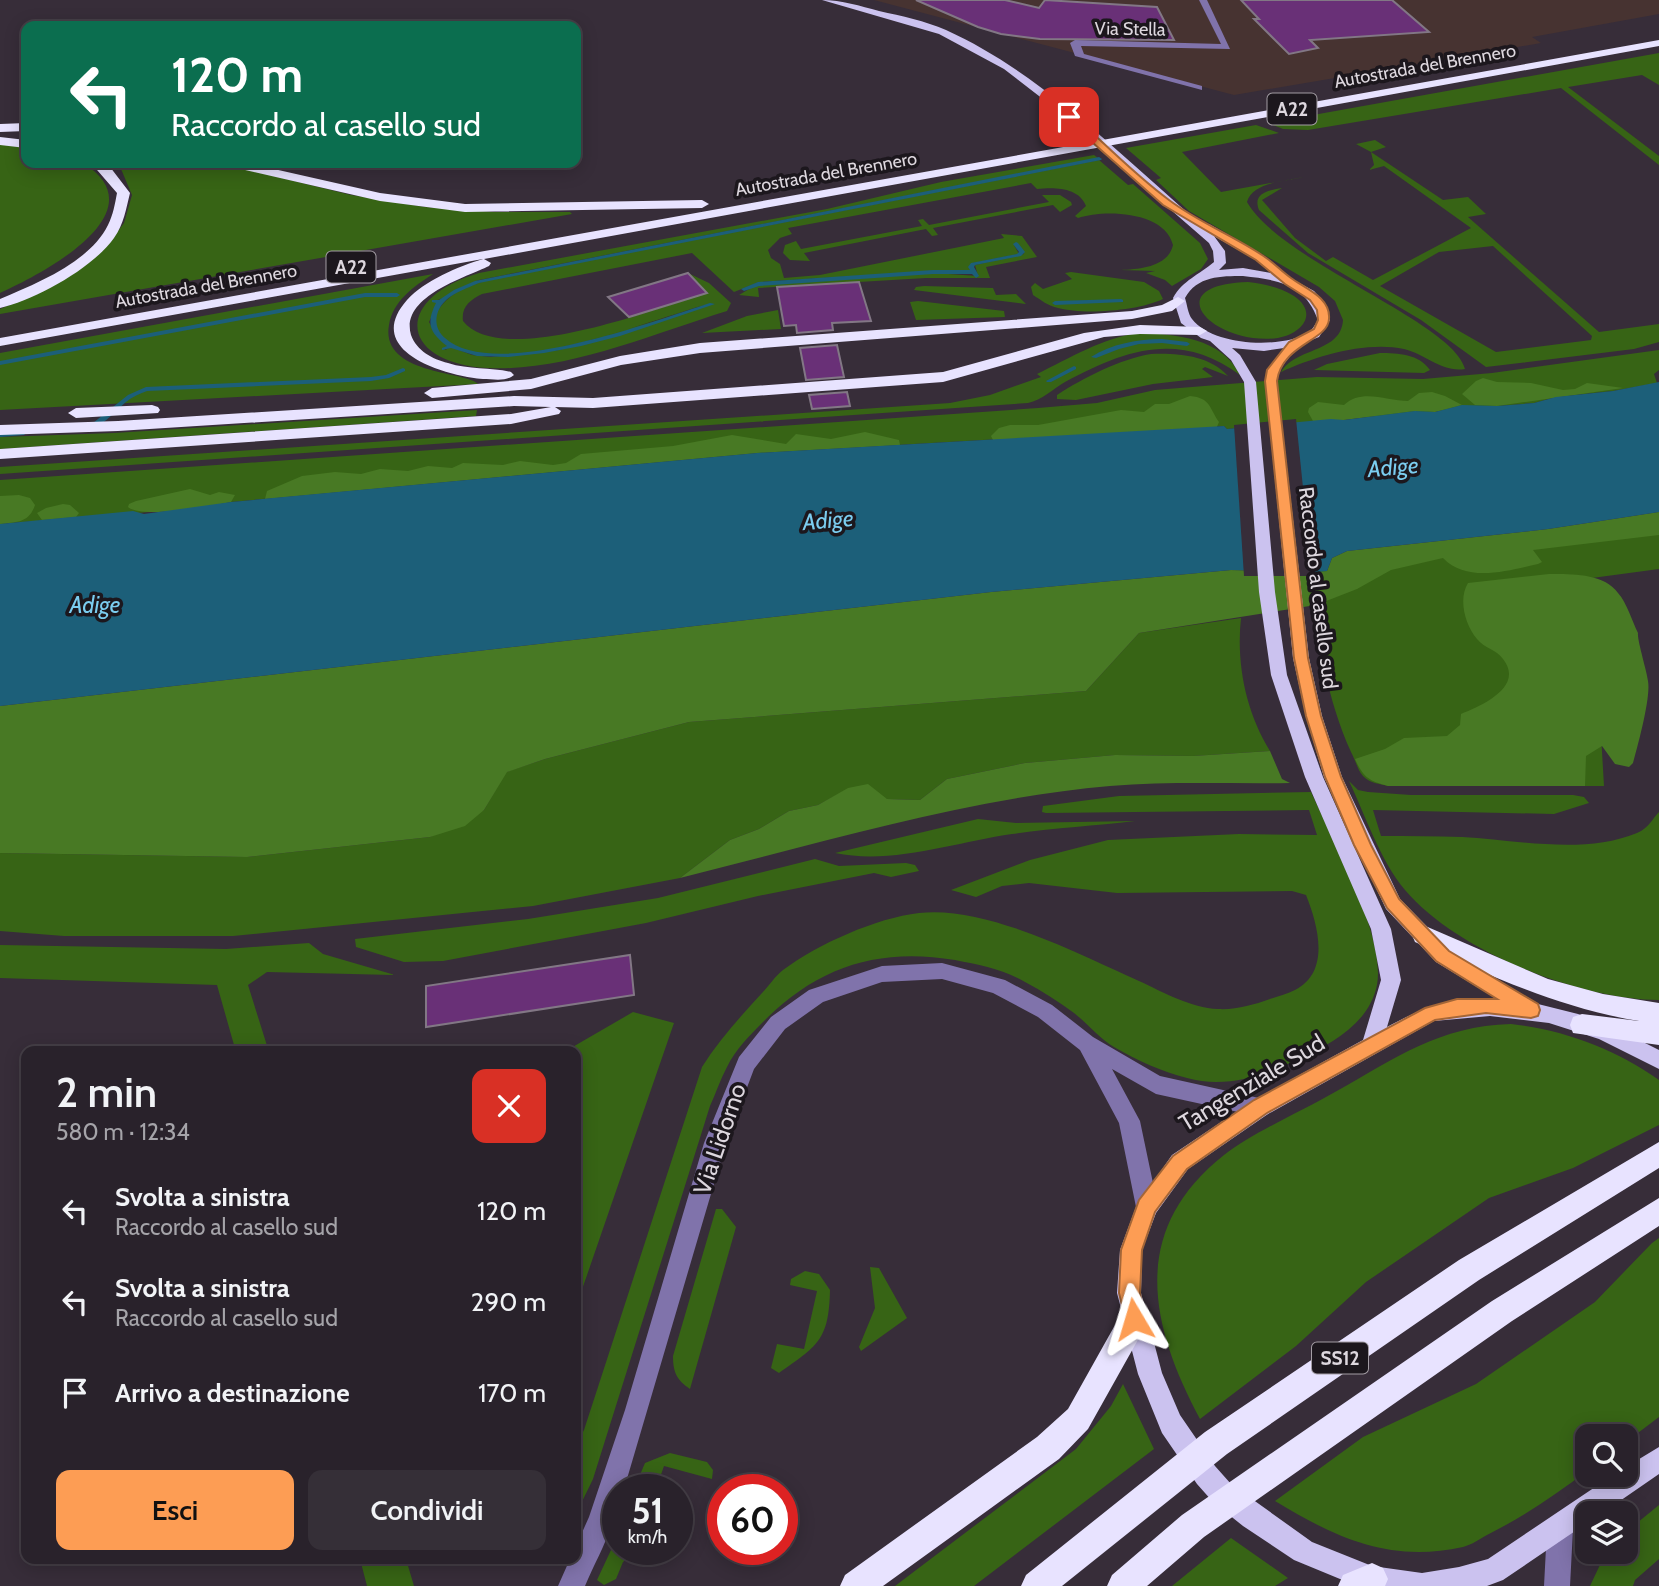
<!DOCTYPE html>
<html lang="it">
<head>
<meta charset="utf-8">
<style>
  :root { --surface:#29222b; --page:#352f37; --text:#f1f3f6; --muted:#a5a4a9; --line:#453f47; --accent:#fd9d54 }
  body { margin:0; font-family:Cabin,sans-serif; background:var(--page); color:var(--text); height:100vh; display:flex; flex-direction:column; font-size:26px; white-space:nowrap }
  * { box-sizing:border-box; margin:0 }
  p { font-size:23px; color:var(--muted) }
  .icon { flex:none; width:38px; height:38px; fill:none; stroke:currentColor; stroke-width:2; stroke-linecap:round; stroke-linejoin:round }
  .map { position:relative; flex:1; overflow:hidden }
  .sheet { position:absolute; left:21px; top:1046px; width:560px; height:518px; display:flex; flex-direction:column; background:var(--surface); border-radius:14px; box-shadow:0 4px 18px #0003,0 0 0 2px var(--line) }
  .sheet>* { flex:none }
  .top-card { position:absolute; left:21px; top:21px; width:560px; height:147px; border-radius:14px; box-shadow:0 4px 18px #0003,0 0 0 2px var(--line); background:#0b6e4f; color:#fff; overflow:hidden }
  .fabs { position:absolute; left:1575px; top:1424px; display:grid; gap:14px }
  .fabs a { display:grid; place-items:center; width:63px; height:63px; border-radius:14px; background:var(--surface); box-shadow:0 4px 18px #0003,0 0 0 2px var(--line); font-size:35px }
  .speed { position:absolute; left:602px; top:1474px; display:flex; gap:14px; font-size:35px; font-weight:700; text-align:center }
  .speed>* { display:grid; place-content:center; width:91px; height:91px; border-radius:50%; background:var(--surface); box-shadow:0 4px 18px #0003,0 0 0 2px var(--line); line-height:1 }
  .speed small { font-size:18px; font-weight:400 }
  .speed .limit { border:10px solid #d22; background:#fff; color:#111 }
  .pin { position:absolute; display:grid; place-items:center; width:60px; height:60px; color:#fff; margin:-30px; border-radius:14px; box-shadow:0 4px 10px #0006 }
  .me { position:absolute; width:77px; margin:-38px; rotate:353deg; stroke-linejoin:round; filter:drop-shadow(0 0 5px #0008) }
  .turn { display:flex; align-items:center; gap:24px; height:147px; padding:0 35px; font-size:32px }
  .turn .icon { width:91px; height:91px; stroke-width:2.5 }
  .turn b { display:block; font-size:49px; line-height:60px }
  .round { display:grid; place-items:center; flex:none; width:74px; height:74px; border-radius:14px; background:var(--page) }
  .summary { display:flex; align-items:center; justify-content:space-between; height:119px; padding:0 35px }
  h1 { font-size:42px; font-weight:600; line-height:52px }
  .button { display:flex; gap:14px; margin-top:auto; padding:14px 35px }
  .button a { flex:1; height:80px; border-radius:14px; background:var(--accent); color:#111; font-size:28px; font-weight:600; line-height:80px; text-align:center }
  .button a+a { background:var(--page); color:var(--text) }
  ul { padding:0; list-style:none }
  li { display:flex; align-items:center; gap:21px; height:91px; padding:0 35px }
  li div { flex:1 }
  li b { display:block; font-size:26px }
  li em { font-style:normal }
  .map>svg:first-child { display:block }
  .industrial { fill:#473331 }
  .green { fill:#376415; fill-rule:evenodd }
  .forest { fill:#487924 }
  .water { fill:#1c5f79 }
  .pier { fill:#372d39 }
  .lines { fill:none; stroke-linecap:round; stroke-linejoin:round }
  .stream { fill:#1c5f79; fill-rule:evenodd }
  .building { fill:#693077; stroke:#827785; stroke-width:2 }
  .minor { fill:#8073ab; fill-rule:evenodd }
  .major { fill:#cbc2ef; fill-rule:evenodd }
  .highway { fill:#e8e3ff; fill-rule:evenodd }
  .route { fill:#fd9d54; stroke:#a46637; stroke-width:2 }
  .labels { text-anchor:middle; stroke-width:7; stroke-linejoin:round; paint-order:stroke }
  .far-street-label { font-size:18px; fill:#ddd7de; stroke:#1c171d }
  .shield { fill:#1c171d; stroke:#a39da4; stroke-width:2 }
  .shield-label { font-size:19px; font-weight:bold; fill:#ddd7de }
  .street-label { font-size:21px; fill:#ddd7de; stroke:#1c171d }
  .water-label { font-size:23px; font-style:italic; fill:#7bcdf0; stroke:#1c171d }
  .near-street-label { font-size:24px; fill:#ddd7de; stroke:#1c171d }
</style>
</head>
<body>
<div class="map">
<svg width="1659" height="1586" viewBox="0 0 1659 1586">
  <rect width="100%" height="100%" fill="#372d39"/>
  <path class="industrial" d="M874,0H1659V14L1532,37L1541,43L1234,95Z"/>
  <path class="green" d="M1659,53V85L1642,75L1568,87L1659,156V165L1561,88L1308,130L1283,129L1268,123Z
    M1256,125L1279,133L1182,152L1221,192L1304,177C1287,181 1252,182 1247,202C1281,262 1454,322 1465,369C1443,373 1425,354 1404,349C1366,341 1316,356 1281,372C1296,347 1341,353 1343,320L1335,301L1319,287L1189,211L1156,180L1161,178L1126,148Z
    M1375,140L1386,147L1371,152L1443,200L1468,197L1486,214L1468,217L1599,332L1659,324V342L1634,349L1486,367L1421,320L1308,253L1259,210C1252,193 1269,190 1282,188L1262,200L1295,238L1326,261L1333,257L1373,280L1471,228L1384,166L1369,170L1374,165L1371,152L1356,144ZM1493,246L1592,336L1591,340L1496,352L1380,286L1439,252Z
    M0,144L26,146V163H83C162,212 40,275 0,293Z
    M1094,155L1098,158L479,280C465,285 445,300 433,301L438,303L429,322L436,335L448,346L444,348L445,350L451,347L472,355L491,357L559,350L712,304C699,305 681,313 666,317C612,334 503,374 451,344C442,338 434,330 434,319C442,297 463,287 485,281L1099,160L1128,185L1133,184L1200,243L1208,259L1201,269L1172,286L1165,280L1146,273L1155,271L1121,270C1140,269 1168,267 1173,245C1165,211 1104,209 1078,218L1075,216L1086,206C1079,187 1054,187 1037,189L1031,183L788,228L792,234L780,238L768,250L771,258L780,264L784,278L820,275L1004,238L1001,234L1022,236L1037,257L986,267L990,278H926L758,288L759,297L739,295L756,285L934,273L978,276L975,265L1024,254L1018,244L1014,245L1019,254L973,263L970,266L972,271H936L759,282L734,292L692,253L482,294C470,300 461,307 463,321C501,369 657,308 707,293L688,273L709,283L731,303L727,311C652,334 566,372 488,368C399,363 392,299 479,273L827,209L941,182Z
    M112,163H220L351,195L425,207L494,212H570L572,214L0,314V309L19,301L111,240L124,223L132,195L121,169Z
    M1042,195H1060L1071,202L1072,205L1060,212L1053,205L933,228L938,235L932,236L926,229L804,253L810,261L790,260L783,253L785,245L796,241L801,249L922,226L918,220L923,219L929,225L1049,202Z
    M1071,272L1144,282L1159,291L1163,299C1138,311 1084,315 1058,308C1048,306 1041,300 1033,295L1031,287L1035,283L1043,289L1072,279L1065,273Z
    M433,274C413,287 393,301 389,325C380,375 466,371 478,384L0,410V353Z
    M1248,282C1264,284 1280,287 1294,296C1319,313 1302,334 1278,338C1213,346 1155,285 1248,282Z
    M924,286L993,288L996,295L1016,294L1026,304L914,290L916,287Z
    M918,301L1004,311L1005,317L916,320L910,302Z
    M778,310L781,329L702,333L747,316Z
    M1139,333C1175,334 1222,338 1240,375C1179,330 1125,350 1065,382C1053,389 1042,400 1028,403L0,474V467L950,403L990,395L1041,377L1037,374C1070,358 1102,338 1139,333Z
    M1659,350V370L1654,374L1657,383L1613,391L1556,397L1534,403L1227,429L1224,426L757,453L231,502C155,514 77,517 0,524V480L1038,408L1097,403L1155,390L1317,377L1423,379L1492,373Z
    M1380,353C1398,353 1419,354 1430,370L1424,373L1314,370L1327,364Z
    M1151,354C1177,353 1209,355 1228,376L1205,367L1202,369L1213,377L1153,384L1076,400L1057,399V395C1083,378 1120,359 1151,354Z
    M477,410L476,416L0,449V437L114,433Z
    M1659,512V569L1592,578L1604,786H1388C1380,784 1369,783 1363,776C1358,771 1355,759 1351,752C1326,696 1315,634 1316,572Z
    M1241,618C1236,664 1246,712 1270,751L1193,756L1115,755L1025,763L947,779L920,800L887,799L848,789L818,805L789,811L759,829L730,840L680,878L533,906L233,936H64L0,931V853L247,857L430,837L484,810L506,772L545,759L689,722L1086,691L1139,633Z
    M1349,781L1358,790L1368,792L1411,795H1573L1584,797L1589,803L1554,814L1373,810L1381,836C1408,836 1435,836 1462,837C1517,840 1584,855 1637,833C1649,828 1652,819 1659,812V1000C1581,1000 1456,951 1405,890C1380,860 1366,817 1349,781Z
    M1311,792C1332,839 1386,935 1377,985C1369,1024 1331,1044 1299,1059C1264,1075 1227,1089 1187,1078C1163,1072 1136,1060 1114,1047C1100,1039 1088,1024 1074,1013C1059,1002 1042,991 1025,982C1003,969 980,965 955,960C878,947 817,967 763,1022C750,1035 735,1050 727,1067C720,1080 716,1093 710,1106L593,1479L576,1514V1445L584,1430L702,1067C719,1040 740,1017 762,993C769,986 775,976 783,970C818,944 876,918 919,913C985,905 1079,954 1139,981C1163,992 1191,1008 1218,1009C1236,1010 1253,1005 1270,999C1278,996 1287,994 1295,990C1331,972 1318,925 1306,895L1292,891L1117,893L1029,883L1002,886L976,897L951,890L1030,860L1108,840L1239,834L1317,835L1309,810L1046,813L1042,812L1043,806L1119,796Z
    M978,819L1016,823L1135,821C1094,826 1053,828 1012,834C956,842 892,865 835,853Z
    M815,859L839,866L906,863L915,865L919,871L891,877L874,873L758,896L646,923L443,961L404,962L356,947L355,939L528,919L658,898Z
    M309,943L323,954L395,975L267,972L248,985L269,1052H236L217,985L0,978V945L226,949Z
    M633,1012L674,1023L576,1307V1052H564Z
    M1511,1024C1565,1030 1615,1049 1659,1080V1125L1573,1168L1489,1198L1366,1282L1296,1346L1200,1419C1150,1325 1128,1231 1224,1155C1252,1133 1302,1111 1335,1092C1396,1058 1439,1026 1511,1024Z
    M716,1209H722L736,1227L690,1389C677,1380 673,1373 673,1356Z
    M1659,1238V1417L1626,1442V1437H1587V1471C1555,1495 1523,1517 1487,1535C1480,1539 1471,1545 1463,1547C1389,1563 1336,1538 1275,1501L1363,1437L1476,1384L1595,1302L1652,1243Z
    M870,1267L879,1268L907,1318L861,1351L859,1347L875,1308Z
    M805,1271L819,1274L830,1290C829,1341 817,1346 779,1373L771,1368L777,1344L804,1349L817,1291L790,1285L791,1279Z
    M1123,1384L1154,1449L974,1586H895L1076,1449L1111,1406Z
    M670,1453L707,1462L713,1470L712,1479L664,1466L656,1489H634L645,1463Z
    M1659,1505V1559L1635,1580L1633,1586H1590L1606,1552H1626V1532Z
    M618,1535V1549H639L623,1562L616,1579L604,1585L597,1580Z
    M1231,1538L1288,1578L1275,1586H1172Z
    M360,1559H406L414,1586H367Z"/>
  <path class="forest" d="M1483,378L1497,382L1531,383L1563,390L1575,389L1587,383L1623,388L1497,406L1475,405L1462,394L1476,381Z
    M1432,392L1445,396L1462,405L1435,412L1415,411L1344,420L1313,421L1308,412L1309,408L1318,402L1344,405C1362,388 1387,401 1408,401L1419,393Z
    M1190,396C1211,398 1209,408 1219,422L1216,429L993,440L991,436L999,428L1010,425H1038L1121,410L1144,412L1155,404H1169Z
    M865,432L899,440L900,445L757,453L265,499L267,491L302,476L335,472L361,474L380,469L408,471L428,466L452,468L463,463L503,465L520,461L553,465L566,463L581,454L673,446L732,435L786,444L796,434L831,439Z
    M190,489L210,495L219,492L235,495L231,502C211,506 142,519 128,507L129,504L136,501Z
    M19,495L30,498L35,505C29,523 17,522 0,524V496Z
    M63,504L70,505L79,513L76,517L42,520L37,513L46,508Z
    M1659,512V535L1533,550L1542,562L1538,564C1507,571 1467,583 1443,558L1391,570L1357,589L1316,605L1139,633L1086,691L689,722L545,759L507,772L484,810L465,826L430,837L247,857L0,853V706L991,592L1231,570L1316,572L1327,571L1332,558L1347,551L1548,529Z
    M1549,574C1570,574 1604,573 1618,593C1627,603 1632,621 1638,633C1637,640 1647,671 1648,681C1651,697 1638,745 1633,763L1629,767L1615,764L1602,746L1586,756L1585,786H1388C1369,781 1363,777 1355,759L1385,749L1404,738L1447,736L1460,725L1461,714C1481,706 1525,687 1503,659C1497,650 1484,648 1477,639C1465,625 1458,599 1468,583Z
    M1270,751L1282,779L1290,783C1230,784 1169,781 1110,786C964,799 822,843 680,878L730,840L759,829L789,811L818,805L848,788L868,784L887,799L920,800L947,779L1025,763L1115,755L1193,756Z"/>
  <path class="water" d="M1659,382V512L1548,529L1347,551L1332,558L1327,571L1316,572L1231,570L991,592L0,706V524L133,511L144,514L231,502L757,453L1224,426L1227,429L1331,419L1344,420L1415,411L1435,412L1462,405L1497,406L1534,403L1556,397L1613,391Z"/>
  <path class="pier" d="M1296,419L1312,576H1244L1234,425Z"/>
  <g class="lines">
    <path class="stream" d="M1099,157L1102,159L1101,160L479,283C463,290 442,296 437,315C435,324 438,332 445,338C494,382 654,321 710,303L715,304L620,336L581,346L544,353L508,357L477,356L451,348L442,350V348L447,346C429,332 426,323 436,303L432,302V300H439L454,290L475,281Z
      M1016,242L1018,243L1025,252L1021,256L975,265L974,267L979,276L976,278L972,274H933L759,286L744,291L741,289L758,282L933,270H970L968,267L971,263L1017,254L1019,252L1013,244Z
      M365,293H397L400,295L397,297H365L0,365V361Z
      M1121,299L1123,300V302L1055,305L1052,303L1055,301Z
      M1162,339L1187,342L1190,344L1187,346L1162,343L1139,344L1119,349L1096,358L1091,357C1111,344 1138,339 1162,339Z
      M1074,366L1076,367V369L1051,382H1047L1046,381Z
      M403,368L405,369V371L389,378L371,381L147,391C139,394 132,397 126,402C115,411 103,427 89,428L88,427L128,395L146,387L371,377L386,375Z
      M22,432L25,434L24,435L0,437V433Z"/>
  </g>
  <path class="building" d="M916,0H1005L1039,8L1045,0L1157,7L1174,40L1040,39L1001,34L978,27Z
    M1241,0H1392L1429,32L1310,40L1318,48L1289,54L1254,19H1259Z
    M688,273L707,293L629,317L608,297Z
    M859,282L871,321L832,323L833,330L797,333L796,325L784,326L777,287Z
    M837,345L844,377L806,380L800,348Z
    M847,392L850,406L812,409L809,395Z
    M630,955L634,995L426,1027V986Z"/>
  <g class="lines">
    <path class="minor" d="M1199,0H1207L1230,49L1081,46L1084,54L1202,86V90L1075,56L1070,43L1075,40L1221,44Z
      M942,963L1005,980L1052,1005L1093,1037L1160,1076L1268,1100L1272,1107L1268,1114L1261,1117L1156,1094L1112,1069L1140,1121L1158,1207L1155,1215L1147,1218L1139,1215L1136,1207L1119,1123L1080,1050L1038,1017L993,993L942,979L882,982L823,1002L785,1029L754,1069L726,1143L624,1489H618C618,1524 598,1555 585,1586H558L570,1559H576V1546L589,1517L625,1410L704,1143L739,1057L771,1017L809,990L882,966Z
      M1560,1516L1569,1520L1573,1529L1570,1586H1544L1547,1529L1551,1520Z"/>
    <path class="major" d="M822,0C842,0 860,6 879,11C902,16 925,21 946,30C1043,74 1121,156 1201,224H1209L1264,256L1290,278L1314,291L1323,301L1330,320L1319,337L1299,345L1279,370L1277,381L1309,658L1322,716L1342,777L1400,899L1450,950L1534,1003L1578,1014L1613,1027L1659,1050V1069L1599,1039L1549,1023L1490,1016L1434,1021L1268,1114L1188,1169L1156,1213L1142,1250L1141,1293L1162,1373L1180,1415L1215,1466L1231,1484L1312,1542L1372,1566L1422,1573L1459,1567L1488,1559L1613,1475H1626V1467L1659,1447V1474L1601,1514H1587V1523L1503,1580L1487,1586H1357L1294,1560L1243,1526L1213,1502L1197,1484L1162,1433L1138,1374L1117,1293L1120,1250L1136,1207L1172,1155L1254,1100L1363,1040L1381,980L1371,929L1305,777L1271,675L1259,592L1244,382L1231,360L1210,341L1201,338L1181,323L1173,298C1183,280 1199,275 1214,262L1213,251L1209,243L1048,103L1004,69L939,34ZM1214,236L1256,260L1271,273L1243,268L1219,270L1226,263L1225,251ZM1243,276C1279,280 1305,284 1318,320C1315,325 1312,330 1308,333C1280,349 1213,346 1192,319C1188,314 1187,304 1185,298C1197,276 1221,276 1243,276ZM1232,348L1264,351L1284,348L1267,370L1265,381L1293,658L1306,716L1324,777L1386,909L1436,962L1497,999C1451,996 1426,1006 1387,1027L1401,980L1391,929L1323,777L1287,675L1275,592L1256,382L1240,355Z"/>
    <path class="highway" d="M1659,40V46L484,259L491,263L489,266C464,278 400,297 411,335C417,351 432,359 448,363C469,370 491,367 511,372L514,375C506,382 493,379 483,379C447,376 361,352 407,300C424,281 459,266 483,259L0,346V338Z
      M26,123V131L0,132V124Z
      M0,137L26,140V148L0,145Z
      M91,163H107L130,193C126,209 124,224 114,238C93,268 35,300 0,308V299C37,283 89,263 108,225C113,215 115,204 117,193Z
      M226,163H247L380,193L465,204L702,200L709,204L702,208L465,212L380,201L232,167Z
      M1178,297L1185,301L1172,311L1132,319L700,353L621,365L531,389L432,398L424,393L432,388L531,379L620,356L700,343L1132,311L1162,305Z
      M1140,325L1200,327L1207,331L1200,335L1140,334L1104,337L943,382L593,408L555,407L561,411L559,414L511,424L0,459V449L511,414L551,407L514,406L118,431L0,435V425L118,421L514,396L593,398L943,372L1084,333Z
      M152,405L158,407L160,410L158,413L76,418L68,413L76,408Z
      M1423,925L1548,979L1603,994L1659,1003V1045L1573,1033L1570,1025L1573,1017L1582,1014L1639,1021C1558,1008 1489,975 1415,942L1412,935L1415,928Z
      M1659,1142V1168L1479,1280L1227,1454L1062,1586H1021L1026,1575L1205,1432L1459,1260Z
      M1659,1198V1226L1512,1321L1204,1537L1147,1586H1107L1112,1575L1182,1515L1492,1301Z
      M1134,1305L1144,1309L1148,1319L1144,1329L1088,1429L1059,1459L883,1586H840L845,1575L1037,1437L1068,1409L1124,1309Z
      M1372,1563L1383,1568L1388,1579L1385,1586H1338L1343,1575Z"/>
  </g>
  <path class="route" d="M1066,115H1073C1104,143 1135,175 1169,200C1198,222 1232,235 1262,255C1272,261 1281,271 1291,278C1304,288 1331,297 1329,319C1328,341 1282,344 1277,381L1308,658L1321,716L1341,777L1371,845L1399,899L1449,951L1538,1004L1540,1010L1538,1016L1531,1018L1486,1013L1435,1020L1267,1113L1187,1169L1155,1212L1142,1250L1140,1293L1145,1319L1142,1326L1134,1329L1127,1326L1119,1293L1121,1250L1139,1200L1173,1156L1254,1100L1425,1008L1457,999H1497L1436,961L1387,908L1354,845L1325,777L1306,716L1294,658L1265,381L1267,370L1289,342L1314,329L1318,320L1317,310L1310,300L1285,284L1256,260L1163,205L1066,119Z"/>
  <g class="labels">
    <g class="far-street-label">
      <text transform="translate(1130 29) rotate(1)" y="6">Via Stella</text>
      <text transform="translate(1425 66) rotate(-10)" y="6">Autostrada del Brennero</text>
      <text transform="translate(826 174) rotate(-10)" y="6">Autostrada del Brennero</text>
      <text transform="translate(206 286) rotate(-10)" y="6">Autostrada del Brennero</text>
    </g>
    <g class="shield">
      <rect x="1267.5" y="93.5" width="49" height="31" rx="5"/>
      <rect x="326.5" y="251.5" width="49" height="31" rx="5"/>
      <rect x="1312" y="1342.5" width="56" height="31" rx="5"/>
    </g>
    <g class="shield-label">
      <text x="1292" y="116">A22</text>
      <text x="351" y="274">A22</text>
      <text x="1340" y="1365">SS12</text>
    </g>
    <g class="street-label">
      <text transform="translate(1318 588) rotate(83)" y="7">Raccordo al casello sud</text>
    </g>
    <g class="water-label">
      <text transform="translate(1393 467) rotate(-5)" y="8">Adige</text>
      <text transform="translate(828 520) rotate(-5)" y="8">Adige</text>
      <text x="95" y="613">Adige</text>
    </g>
    <g class="near-street-label">
      <text transform="translate(1252 1083) rotate(-31)" y="8">Tangenziale Sud</text>
      <text transform="translate(720 1139) rotate(-71)" y="8">Via Lidorno</text>
    </g>
  </g>
</svg>
<div class="fabs">
<a><svg class="icon" aria-label="search" viewBox="0 0 24 24"><circle cx="10" cy="10" r="6"/><path d="M15 15l6 6"/></svg></a>
<a><svg class="icon" aria-label="layers" viewBox="0 0 24 24"><path d="M12 4l9 5-9 5-9-5zM3 14l9 5 9-5"/></svg></a>
</div>
<div class="speed"><div>51<small>km/h</small></div><div class="limit">60</div></div>
<div class="pin" style="left:1069px;top:117px;background:#d93025"><svg class="icon" aria-label="arrive" viewBox="0 0 24 24"><path d="M6 21V4h12l-3 4 3 4H6"/></svg></div>
<svg class="me" style="left:1134px;top:1319px" viewBox="-20 -20 40 40"><path d="M0-17L14 15 0 8-14 15z" fill="#fd9d54" stroke="#fff" stroke-width="4"/></svg>
<div class="top-card">
<div class="turn"><svg class="icon" aria-label="left" viewBox="0 0 24 24"><path d="M17 20v-9H6M10 6l-5 5 5 5"/></svg><div><b>120 m</b>Raccordo al casello sud</div></div>
</div>
<section class="sheet">
<div class="summary"><div><h1>2 min</h1><p>580 m · 12:34</p></div><a class="round" style="background:#d93025;color:#fff"><svg class="icon" aria-label="close" viewBox="0 0 24 24"><path d="M6 6l12 12M18 6L6 18"/></svg></a></div>
<ul>
<li><svg class="icon" aria-label="left" viewBox="0 0 24 24"><path d="M17 20v-9H6M10 6l-5 5 5 5"/></svg><div><b>Svolta a sinistra</b><p>Raccordo al casello sud</p></div><em>120 m</em></li>
<li><svg class="icon" aria-label="left" viewBox="0 0 24 24"><path d="M17 20v-9H6M10 6l-5 5 5 5"/></svg><div><b>Svolta a sinistra</b><p>Raccordo al casello sud</p></div><em>290 m</em></li>
<li><svg class="icon" aria-label="arrive" viewBox="0 0 24 24"><path d="M6 21V4h12l-3 4 3 4H6"/></svg><div><b>Arrivo a destinazione</b></div><em>170 m</em></li>
</ul>
<div class="button"><a>Esci</a><a>Condividi</a></div>
</section>
</div>
</body>
</html>
